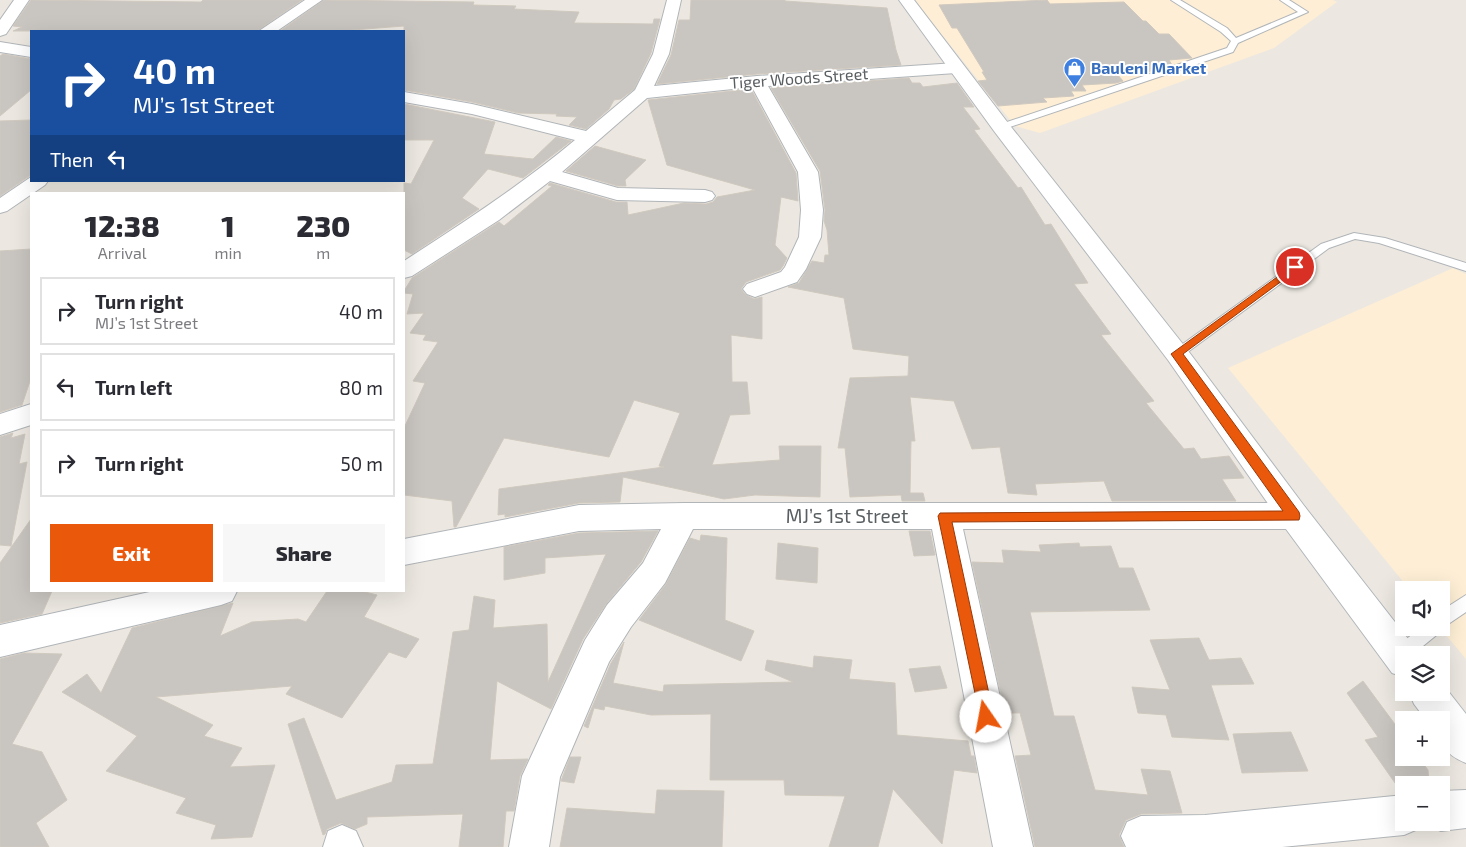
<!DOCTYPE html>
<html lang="en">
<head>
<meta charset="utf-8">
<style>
  :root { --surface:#fff; --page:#f7f7f7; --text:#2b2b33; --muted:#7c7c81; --line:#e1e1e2; --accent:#ea580c }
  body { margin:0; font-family:"Exo 2",sans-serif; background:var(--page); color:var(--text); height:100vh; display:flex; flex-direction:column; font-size:19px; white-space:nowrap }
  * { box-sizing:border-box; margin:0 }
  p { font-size:16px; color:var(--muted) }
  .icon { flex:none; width:28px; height:28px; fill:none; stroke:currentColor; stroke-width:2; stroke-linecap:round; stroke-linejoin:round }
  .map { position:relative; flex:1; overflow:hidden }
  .sheet { position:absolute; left:30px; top:192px; width:375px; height:400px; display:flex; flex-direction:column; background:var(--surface); border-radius:0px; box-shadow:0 5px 20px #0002 }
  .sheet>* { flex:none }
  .hud { position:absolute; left:30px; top:30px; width:375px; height:152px; border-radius:0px; box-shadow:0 5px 20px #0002; background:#1a4fa0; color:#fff; overflow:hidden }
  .buttons { position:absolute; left:1395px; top:581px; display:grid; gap:10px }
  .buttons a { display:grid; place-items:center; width:55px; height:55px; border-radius:0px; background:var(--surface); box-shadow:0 5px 20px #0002; font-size:25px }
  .pin { position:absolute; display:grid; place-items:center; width:42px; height:42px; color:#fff; margin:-21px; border:2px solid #fff; border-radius:50%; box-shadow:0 1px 5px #0007 }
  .me { position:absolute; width:55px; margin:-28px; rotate:348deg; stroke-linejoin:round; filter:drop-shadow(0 0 4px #0008) }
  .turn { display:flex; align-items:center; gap:18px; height:105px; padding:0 20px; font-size:22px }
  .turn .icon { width:65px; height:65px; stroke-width:2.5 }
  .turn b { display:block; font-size:35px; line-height:42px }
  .then { display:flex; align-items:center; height:48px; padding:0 20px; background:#0003; gap:10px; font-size:19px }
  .eta { display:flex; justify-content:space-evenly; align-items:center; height:85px; text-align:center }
  .eta b { font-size:30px; font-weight:800; line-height:35px }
  .primary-button { display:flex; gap:10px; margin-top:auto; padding:10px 20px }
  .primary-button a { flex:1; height:58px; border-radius:0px; background:var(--accent); color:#fff; font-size:20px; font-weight:800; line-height:58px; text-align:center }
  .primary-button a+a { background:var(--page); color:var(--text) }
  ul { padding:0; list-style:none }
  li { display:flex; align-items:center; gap:15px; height:68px; margin:0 10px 8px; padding:0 10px; border:2px solid var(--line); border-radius:0px }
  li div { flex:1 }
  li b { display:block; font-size:19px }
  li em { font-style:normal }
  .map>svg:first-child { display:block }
  .commercial { fill:#fdeed5 }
  .building { fill:#c9c5c0; stroke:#d0c9bf }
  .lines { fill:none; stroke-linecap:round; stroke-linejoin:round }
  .lane-casing { stroke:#b1b5b8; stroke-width:2 }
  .street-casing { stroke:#b1b5b8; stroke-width:2 }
  .secondary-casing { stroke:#b2b7bb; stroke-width:2 }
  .lane { fill:#fff; fill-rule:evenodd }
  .street { fill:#fff; fill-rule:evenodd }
  .secondary { fill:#fff; fill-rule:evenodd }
  .route { fill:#ea580c; stroke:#983908 }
  .labels { text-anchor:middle; stroke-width:4; stroke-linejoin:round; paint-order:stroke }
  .far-shop-label { font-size:16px; font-weight:bold; fill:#366cbe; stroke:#fff; text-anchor:start }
  .far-street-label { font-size:16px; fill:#595e61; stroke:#fff }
  .street-label { font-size:19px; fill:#595e61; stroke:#fff }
</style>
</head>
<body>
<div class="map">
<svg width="1466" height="847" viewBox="0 0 1466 847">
  <rect width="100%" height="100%" fill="#ece8e1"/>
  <path class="commercial" d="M914,0H1333L1337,2L1274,48L1040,133L1015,126Z
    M1453,268L1466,274V659L1440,628L1441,590H1410L1228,368Z"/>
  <path class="building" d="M31,0L201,2L203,0H302L257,31H13L22,27L13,26Z
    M324,0L474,2L473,5L516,6L514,9L579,12L574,23L653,24L654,19H660L651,53L634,89L621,99L614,100L609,109L586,129L569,125L577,117L556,116L557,114L518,113L472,102L404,90V26L339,31H280Z
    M691,0H785V1L887,8L896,50L901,65L757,74L657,84L671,55L679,20H690Z
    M1047,0L1050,4L1124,2L1143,21H1146L1159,34H1169L1192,58L1169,60L1172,65L1150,66L1154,70L1146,73L1117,74L1123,81L1116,83L1082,85L1086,91H1071L1074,96L1043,98L1047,102L998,106L978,81L987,80L982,72H984L957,28H952L939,5Z
    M3,54L31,59V90L0,116V56Z
    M909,78L912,83H920L923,87L957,83L974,107H963L980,129L974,130L1018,188L1021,187L1045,225L1051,224L1088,283L1074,284L1111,334L1101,335L1154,401L1146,403L1184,449L1194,448L1201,459L1229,456L1244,478L1222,479L1236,501H1112L1104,481L1035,484L1037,495L1008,493L1000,447L972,449L954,401L910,397L915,441H911L910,493H923L925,501H902L901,495L850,497L845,448H838L850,378L908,376L909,356L853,349L844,298L788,287L799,283L812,261L824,263L825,255H829L827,230L824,221L825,210L820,171L771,88Z
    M751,89L796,173L798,201L781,197L775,245L787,258L783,266L780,270L746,282L741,289L746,295L754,299L762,297V339L731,335L732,382H747L750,414L730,415L712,465L780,460L779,446H821L820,497L755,495L724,499L623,477L620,502L579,503L505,517V514L498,515L499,489L664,467L659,466L680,413L634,400L609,457L504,438L456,527H454L452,501L404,495V428L425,383L413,381L438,342L423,340L426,335L410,333L424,313L407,314L413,294L404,293V291L412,278L499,222L504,226L552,186L548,185L550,183L616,202H627L628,215L684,203L706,204L713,202L717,197L755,190L667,165L648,100Z
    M404,104L495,122L484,154L533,159L556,137L571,141L523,178L488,169L462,198L479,209L412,254L404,250V183L411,184L434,140H404Z
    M31,120V175L0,196V121Z
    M595,146L646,160L625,180L626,186H618L566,171Z
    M31,249V378L22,405L0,412V251Z
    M13,433L11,438L25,434L19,464L27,462L11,546L0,545V437Z
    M31,519V591H52L42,614L0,623V563Z
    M658,531L641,562L606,604L583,639L551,709L497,681L490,760L528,759L520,776L514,811H506L503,847H459L463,814L367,817V824L355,829L341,823L327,829L325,834L323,835L288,724L304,718L336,800L392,782L396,765L433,764L453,632L469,630L474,596L495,600L493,628L547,624L548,682L606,554L545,558V573L504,580V547L579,533Z
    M909,531H930L935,555L914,556Z
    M701,535L727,538L725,620L754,631L741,661L639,620L666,584L690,538L700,541Z
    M778,543L818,548L817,583L776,579Z
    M1079,543L1080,547L1111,546L1119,568H1133L1150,610L1030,612L1054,716H1074L1095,790L1148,795L1141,769L1170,771L1182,813L1141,814L1126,820L1119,835L1124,847H1035L1015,756L1031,755L1020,713H1005L972,562L1004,563L1002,550L1041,552L1039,545Z
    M327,591H361L377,595L364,617L419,639L406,658L389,652L342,718L286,694L292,686L156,697L213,725L204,736L242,748L230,767L275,765L252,837L211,839L216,825L176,813L186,798L106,771L137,736L62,692L87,674L101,693L132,628L233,603L220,636L252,622L298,619L306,622Z
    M1199,638L1209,660L1241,658L1254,684L1211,685L1229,740L1172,737L1166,715L1138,713L1132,687L1170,690L1150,640Z
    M624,642L613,683L663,692L664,685L793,682L765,670L767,660L813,668L814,656L852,660L849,679L895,683L897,735L968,741L971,756H974L977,773L954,770L942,844L893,789L878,847H829L845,796L785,795L784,780H710L711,714L651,715L605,706L604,710L594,708L588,728L584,726L611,663Z
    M24,653L62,654L12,744L42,752L67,800L36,823L49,847H0V659Z
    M940,666L947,688L915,692L909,669Z
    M1363,681L1400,731L1404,730V758H1419L1428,770L1429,783L1404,785V793H1402L1365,740L1378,737L1347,693Z
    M1291,732L1308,771L1242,773L1233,734Z
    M570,757H581L574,783L561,781Z
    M657,790L724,791L722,847H560L567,808L655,814Z"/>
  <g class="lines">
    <defs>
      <path id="lane" d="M1171,0H1180L1227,28L1236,38L1298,12L1280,0H1289L1308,12L1238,43L1233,52L1004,129H998V125L1227,48L1231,41L1221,32Z
        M1354,233L1385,238L1466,263V271L1379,243L1355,239L1329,248L1181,357H1173L1171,354L1173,351L1321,244Z
        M1466,595V612L1441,629L1439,633L1412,655H1404V661L1399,663L1393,661L1390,655L1393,649L1421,628H1441V611Z"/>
      <path id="street" d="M14,0H29L6,34L0,36V20Z
        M305,0H322L277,31H259Z
        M667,0H681L669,54L654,86L757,76L956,63L962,64L964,68L962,72L956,73L768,86L818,172L823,210L821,237L806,269L797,282L755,297L747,294L743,289L747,284L781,272L785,267L799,237L801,210L798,172L752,87L647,98L562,172L618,188L705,190L712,192L715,196L712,200L705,202L617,200L550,181L499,220L412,276L404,278V261C463,223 521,185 575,140L472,114L404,102V92L472,104L586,131L635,90L653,54Z
        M0,42L31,47V57L0,52Z
        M31,177V181H48L45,185L7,211L0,213V198Z
        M31,404V425L0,435V414Z
        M684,503H1294L1305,507L1309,516L1305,525L1294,529H963L1033,847H993L932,529H693L665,583L631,627L609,662L560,777L549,847H509L522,776L585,640L607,605L643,563L661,529L579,531L404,565V539L579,505Z
        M154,591H237L232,601L221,605L0,657V625Z
        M1466,790V828L1441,831L1427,825L1426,822H1441V791Z
        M1404,795V822H1420L1418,829L1404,835L1282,847H1126L1121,836L1127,822L1141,816L1205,815Z
        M342,825L356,831L363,847H323L328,831Z"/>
      <path id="secondary" d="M899,0H914L1008,123L1186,348L1305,507L1416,649L1419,655H1404V677L1392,673L1283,525L1168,360L994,131Z
        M1441,682L1466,714V763C1442,753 1441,744 1441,720H1426L1414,704L1409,692H1441Z"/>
    </defs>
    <use href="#lane" class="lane-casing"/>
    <use href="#street" class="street-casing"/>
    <use href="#secondary" class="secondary-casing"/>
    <use href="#lane" class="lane"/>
    <use href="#street" class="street"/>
    <use href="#secondary" class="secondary"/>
  </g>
  <path class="route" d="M1295,264L1298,265V269L1183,354L1299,512L1300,516L1299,520L952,522L994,717L992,722L986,724L981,722L938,516L940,513L1283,511L1171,354Z"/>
  <defs>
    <symbol id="shop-pin" viewBox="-11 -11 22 30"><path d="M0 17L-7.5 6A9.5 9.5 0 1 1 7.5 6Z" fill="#3f7fe0" stroke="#fff"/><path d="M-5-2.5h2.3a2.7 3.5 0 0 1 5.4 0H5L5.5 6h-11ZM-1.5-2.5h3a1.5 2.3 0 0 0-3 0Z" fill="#fff"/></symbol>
  </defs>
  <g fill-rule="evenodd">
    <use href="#shop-pin" x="1062" y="56" width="25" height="34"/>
  </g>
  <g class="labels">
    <g class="far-shop-label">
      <text x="1091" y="74">Bauleni Market</text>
    </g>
    <g class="far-street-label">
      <text transform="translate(799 78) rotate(-4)" y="6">Tiger Woods Street</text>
    </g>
    <g class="street-label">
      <text x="847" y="523">MJ’s 1st Street</text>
    </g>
  </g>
</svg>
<div class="buttons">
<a><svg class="icon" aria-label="sound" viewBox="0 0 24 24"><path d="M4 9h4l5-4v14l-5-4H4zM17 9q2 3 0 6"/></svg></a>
<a><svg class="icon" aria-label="layers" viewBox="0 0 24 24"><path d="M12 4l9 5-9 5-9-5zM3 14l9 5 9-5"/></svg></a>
<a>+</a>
<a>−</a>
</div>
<div class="pin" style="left:1295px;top:267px;background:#d93025"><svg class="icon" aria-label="arrive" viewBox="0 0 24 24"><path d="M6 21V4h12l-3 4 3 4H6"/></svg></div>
<svg class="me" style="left:986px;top:717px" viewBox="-20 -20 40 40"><circle r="19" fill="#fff"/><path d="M0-13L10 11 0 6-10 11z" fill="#ea580c"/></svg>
<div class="hud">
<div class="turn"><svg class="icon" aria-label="right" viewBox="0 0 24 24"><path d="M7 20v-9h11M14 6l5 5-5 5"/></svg><div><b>40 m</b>MJ’s 1st Street</div></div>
<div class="then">Then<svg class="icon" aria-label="left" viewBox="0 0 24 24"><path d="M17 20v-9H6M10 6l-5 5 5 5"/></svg></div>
</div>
<section class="sheet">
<div class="eta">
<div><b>12:38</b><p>Arrival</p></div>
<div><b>1</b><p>min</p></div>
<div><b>230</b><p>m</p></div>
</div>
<ul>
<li><svg class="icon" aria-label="right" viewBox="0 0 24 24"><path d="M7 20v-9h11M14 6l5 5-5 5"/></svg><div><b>Turn right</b><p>MJ’s 1st Street</p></div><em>40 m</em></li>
<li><svg class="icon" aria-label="left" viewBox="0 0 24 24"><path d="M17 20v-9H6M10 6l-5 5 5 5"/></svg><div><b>Turn left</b></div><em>80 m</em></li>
<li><svg class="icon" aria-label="right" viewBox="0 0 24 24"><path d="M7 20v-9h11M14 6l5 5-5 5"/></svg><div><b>Turn right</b></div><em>50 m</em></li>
</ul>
<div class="primary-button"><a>Exit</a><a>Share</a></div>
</section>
</div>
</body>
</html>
